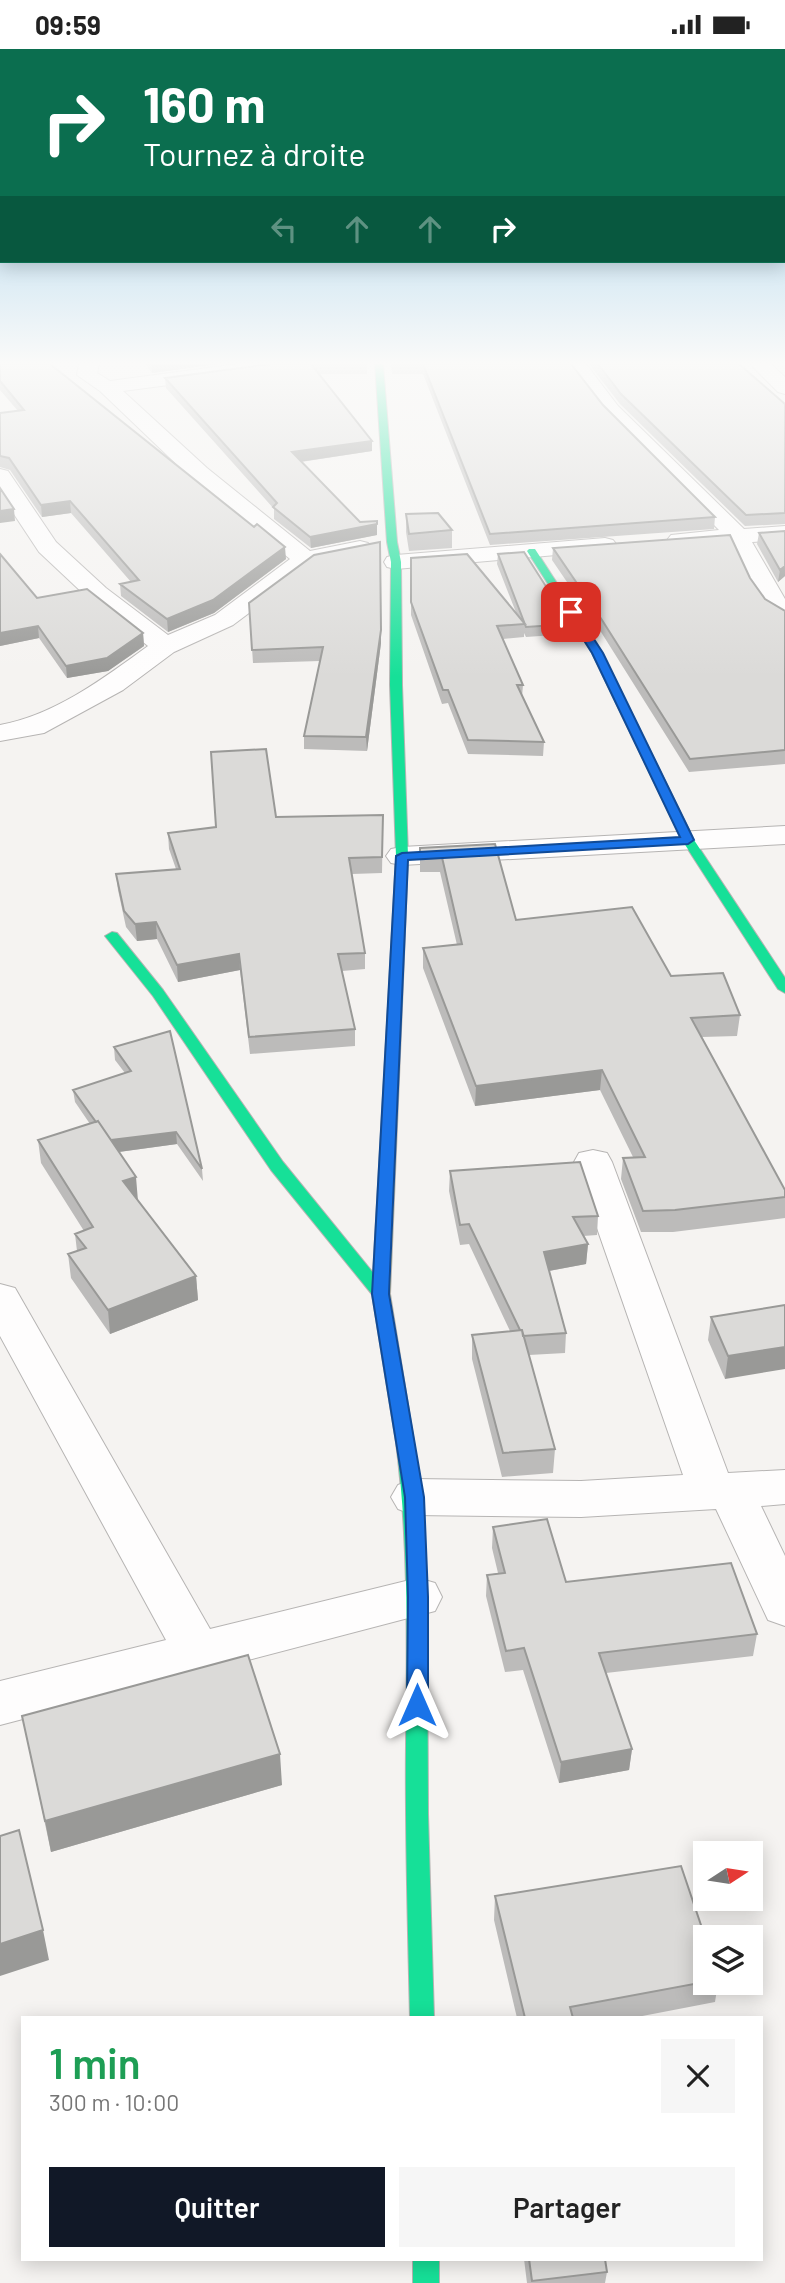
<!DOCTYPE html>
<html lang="fr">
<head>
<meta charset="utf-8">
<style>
  :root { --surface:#fff; --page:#f6f6f6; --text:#222; --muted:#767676; --accent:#111827 }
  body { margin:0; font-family:Barlow,sans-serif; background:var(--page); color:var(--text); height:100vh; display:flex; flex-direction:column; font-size:26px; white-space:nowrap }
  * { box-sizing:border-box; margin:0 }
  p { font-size:23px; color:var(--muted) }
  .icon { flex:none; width:38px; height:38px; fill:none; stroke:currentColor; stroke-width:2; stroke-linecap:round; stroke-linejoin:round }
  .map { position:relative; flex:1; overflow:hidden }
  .drawer { position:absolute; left:21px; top:1967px; width:742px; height:245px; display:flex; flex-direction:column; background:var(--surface); border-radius:0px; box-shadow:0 4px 18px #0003 }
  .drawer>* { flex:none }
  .banner { position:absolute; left:0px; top:0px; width:786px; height:214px; box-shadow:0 4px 18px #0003; background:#0b6e4f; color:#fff; overflow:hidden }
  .needle { width:46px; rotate:78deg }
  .controls { position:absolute; left:693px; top:1792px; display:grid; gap:14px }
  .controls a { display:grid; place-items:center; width:70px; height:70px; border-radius:0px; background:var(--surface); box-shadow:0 4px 18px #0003; font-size:35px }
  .pin { position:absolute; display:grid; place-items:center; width:60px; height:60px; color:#fff; margin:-30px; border-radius:14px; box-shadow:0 4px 10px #0006 }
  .me { position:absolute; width:77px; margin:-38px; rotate:0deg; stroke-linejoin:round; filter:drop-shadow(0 0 5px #0008) }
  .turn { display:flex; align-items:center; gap:24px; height:147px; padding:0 28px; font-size:32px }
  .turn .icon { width:91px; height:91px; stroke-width:2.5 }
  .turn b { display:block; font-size:49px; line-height:60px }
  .lanes { display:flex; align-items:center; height:66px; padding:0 28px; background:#0003; justify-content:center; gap:35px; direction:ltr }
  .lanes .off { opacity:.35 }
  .round { display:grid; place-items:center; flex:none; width:74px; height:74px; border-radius:0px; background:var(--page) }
  .headline { display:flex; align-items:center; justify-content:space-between; height:119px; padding:0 28px }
  h1 { font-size:42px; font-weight:600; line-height:52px; color:#1e9e55 }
  .button { display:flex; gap:14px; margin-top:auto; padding:14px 28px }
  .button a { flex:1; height:80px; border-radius:0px; background:var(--accent); color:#fff; font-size:28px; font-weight:600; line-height:80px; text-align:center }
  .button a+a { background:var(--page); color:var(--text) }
  .status { display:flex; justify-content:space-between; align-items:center; height:49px; padding:0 35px; background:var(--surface); direction:ltr }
  .status svg { height:19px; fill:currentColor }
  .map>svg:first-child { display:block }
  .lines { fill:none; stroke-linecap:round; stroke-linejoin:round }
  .street-casing { stroke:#b6b4b3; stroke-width:2 }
  .fast-casing { stroke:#b6b4b3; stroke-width:2 }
  .slow-casing { stroke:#b6b4b3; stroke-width:2 }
  .street { fill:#fefdfd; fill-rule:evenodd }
  .fast { fill:#16e098; fill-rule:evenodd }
  .slow { fill:#ffcf43; fill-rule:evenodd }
  .wall { fill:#bcbbba }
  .shaded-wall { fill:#999997 }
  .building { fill:#dbdad8; stroke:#999997; stroke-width:2 }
  .route { fill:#1a73e8; stroke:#114b97; stroke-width:2 }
</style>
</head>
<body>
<div class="status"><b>09:59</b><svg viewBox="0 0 49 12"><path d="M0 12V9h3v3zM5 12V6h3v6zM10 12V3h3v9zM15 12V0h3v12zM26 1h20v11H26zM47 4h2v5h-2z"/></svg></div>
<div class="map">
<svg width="785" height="2234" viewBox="0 0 785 2234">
  <rect width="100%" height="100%" fill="#f5f3f1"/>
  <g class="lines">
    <defs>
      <path id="street" d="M79,315H99L97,324L110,332L238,315H292L282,321L123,342L207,419L310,502L360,492L368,494L372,499L368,504L313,516L233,576L174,603L123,641L44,684L0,692V676C55,666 104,629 148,597L88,549L39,503L0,444V420L8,422L56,493L106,539L168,586L215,566L290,510L191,429L100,342L77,326Z
        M566,315H586L618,357L744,480L785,477V491L752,493L785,550V573C756,565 742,519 730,495L679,498L671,496L667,491L671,486L719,481L604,365Z
        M750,315H771L785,328V345L778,343Z
        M605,489L613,491L617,496L613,501L396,520L387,518L384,513L387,508L396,506Z
        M785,777V795L402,816L391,814L386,807L391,800L402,798Z
        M593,1101L607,1104L612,1113L728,1424L785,1421V1455L761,1457L785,1507V1577L768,1571L716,1460L581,1468L414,1466L398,1460L391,1448L398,1436L414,1430L581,1432L683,1426L574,1113L579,1104Z
        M0,1235L15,1239L210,1580L418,1529L435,1534L442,1548L435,1562L0,1676V1632L166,1591L0,1287Z"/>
      <path id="fast" d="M375,315H383L397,493L401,513L402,636L408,807L402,957L395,961L388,957L396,807L390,636L391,513L387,493Z
        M529,500H535L602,604L694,791L785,929V944L778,940L682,791L592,604L527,502Z
        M112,883L117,884L163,941L283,1113L387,1241L390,1245L387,1249H375L271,1121L153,947L105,887Z
        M405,1386L412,1388L414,1393L423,1468L427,1544L428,1765L434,1969H410C408,1878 405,1787 406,1697C407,1595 409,1494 396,1393L398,1388Z
        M413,2210H439V2234H413Z"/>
      <path id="slow" d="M395,953L402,957L390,1245L414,1393L412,1398L405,1400L398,1398L396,1393L372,1245L388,957Z"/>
    </defs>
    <use href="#street" class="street-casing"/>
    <use href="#fast" class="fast-casing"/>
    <use href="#slow" class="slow-casing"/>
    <use href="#street" class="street"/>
    <use href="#fast" class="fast"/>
    <use href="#slow" class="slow"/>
  </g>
  <path class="wall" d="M0,315L286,510L214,564L168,583L121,547L120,535L131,533L71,464L42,468L10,421L0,418V364L18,362L0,341Z
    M145,315H218L152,324Z
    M271,315H367V325H319L372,392V402L301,413L360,473L377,486L311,499L274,470V460L166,339L165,329Z
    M391,315H571L603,356L715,468L714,480L490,496L423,325H392Z
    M589,315H739L785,355V475L745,477L620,355Z
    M406,465L452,481V499L409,502L406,483Z
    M785,482V527L778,533L757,495L759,484Z
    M553,499L750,529L765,550L785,562V715L689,723L601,583L552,511Z
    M0,505L37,549L143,584L144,597L108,622L67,629L39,589L0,597Z
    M498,505L570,575L569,585L526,588L524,584V588L503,590L523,636L522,648L544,693L543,707L468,705L448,654L442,655L411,566V509L517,566L497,515Z
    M249,554L381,594L367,702L304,700V687L320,612L253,614Z
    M383,766L382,824L352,825L365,904V920L342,922L355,980V997L250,1005L240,921L178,933L157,890L137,892L126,878L118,841L116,825L176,820L169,800L168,784L216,778L276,768Z
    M495,795L516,871L671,927L740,966L737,987L702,988L785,1141V1169L673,1183H641L621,1130L623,1109L633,1108L600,1041L475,1057L423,919V899L457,896L440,823H420V799Z
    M114,998L202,1120L203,1132L177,1095L119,1103L138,1152L196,1227L198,1251L110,1285L71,1229L68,1205L77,1202L75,1185L84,1182L41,1114L38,1091L90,1075L75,1053L73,1041L125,1024L115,1011Z
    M450,1122L598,1167L597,1186L583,1187L588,1195L586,1215L549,1222L566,1284L565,1304L529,1306L555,1400L553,1424L502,1428L472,1310V1286L510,1282L469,1195L460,1196L449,1142Z
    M785,1256L725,1330L708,1291L711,1268Z
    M493,1478L566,1533L757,1585L753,1607L606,1624L632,1700L629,1721L559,1734L523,1621L505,1623L486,1547L487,1526L498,1524L492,1499Z
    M22,1667L282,1736L51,1803Z
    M495,1847L705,1888V1934H718L715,1953L632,1969H517L494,1871Z
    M524,2210H605L607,2223L605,2234H527Z"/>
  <path class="shaded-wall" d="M152,315H218L152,324Z
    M372,392V402L292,414V403Z
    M70,452L71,464L42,468L41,456Z
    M14,460L15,472L0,474V462Z
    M377,475V486L311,499L310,488Z
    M285,498L286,510L214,564L168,583L167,570Z
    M785,517V527L778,533L780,521Z
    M38,577L39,589L0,597V584Z
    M381,581V594L367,702L366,688Z
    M143,584L144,597L108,622L67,629L66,617Z
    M156,873L157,890L137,892L135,875Z
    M239,905L240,921L178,933L177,916Z
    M602,1021L600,1041L475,1057L476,1037Z
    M176,1083L177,1095L111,1104L109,1091Z
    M136,1128L138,1152L123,1132Z
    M588,1195L586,1215L543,1223L544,1203Z
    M196,1227L198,1251L110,1285L108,1261Z
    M785,1298V1320L725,1330L728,1307Z
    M632,1700L629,1721L559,1734L561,1713Z
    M280,1705L282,1736L51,1803L45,1772Z
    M43,1881L49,1911L0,1927V1895Z"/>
  <path class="building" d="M0,315H50L254,478L257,475L285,498L213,551L167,570L120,535L139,531L70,452L41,456L9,409L0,407V364L24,361L0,332Z
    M271,315H311L372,392L292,403L360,473L377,472V475L310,488L273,458L277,454L165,329Z
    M392,315H571L603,356L715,468L490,485L423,315Z
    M598,315H739L785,355V464L746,466L621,345Z
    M0,439L14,460L0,462Z
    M438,464L452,481L409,485L406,465Z
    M785,482V517L780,521L759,484Z
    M730,486L750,529L765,550L785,562V701L690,710L602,571L553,499Z
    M380,493L381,581L366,688L304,687L323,598L252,601L249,554L314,506Z
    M524,503L570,575L526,578L498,505Z
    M0,505L37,549L87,540L143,584L107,609L66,617L38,577L0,584Z
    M467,505L525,575L497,577L523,636H517L544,693L468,691L448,641H443L411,553V509Z
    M266,700L276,768L383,766L382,808L349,809L365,904L338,905L355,980L249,988L239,905L177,916L156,873L135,875L124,862L116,825L180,820L168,784L216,778L211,703Z
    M495,795L516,871L632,858L671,927L723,924L740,966L691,969L785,1141V1148L675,1161L643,1162L623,1109L645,1108L602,1021L476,1037L423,899L462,895L441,804H420V799Z
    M170,982L202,1120L176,1083L111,1091L98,1072L96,1073L73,1041L131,1022L114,998Z
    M98,1072L136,1128L123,1132L196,1227L108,1261L68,1205L86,1199L75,1185L93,1178L38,1091Z
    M580,1113L598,1167L573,1168L588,1195L544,1203L566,1284L523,1287L522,1281H520L469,1175L460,1176L450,1122Z
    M785,1256V1298L728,1307L711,1268Z
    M522,1281L555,1400L503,1404L472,1286Z
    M547,1470L566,1533L731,1514L757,1585L599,1604L632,1700L561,1713L524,1599L506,1602L487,1526L505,1524L493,1478Z
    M248,1606L280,1705L45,1772L22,1667Z
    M19,1781L43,1881L0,1895V1787Z
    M681,1817L705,1888V1933L570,1958L573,1969H525L495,1847Z
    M529,2210H605L607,2223L532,2232Z"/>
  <linearGradient id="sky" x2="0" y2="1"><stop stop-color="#8bc6e9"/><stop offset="0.5" stop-color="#fafaf9"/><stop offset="1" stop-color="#fafaf9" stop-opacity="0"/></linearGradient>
  <rect width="785" height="628" fill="url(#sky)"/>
  <path class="route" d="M571,560L575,561L603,604L694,791L688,795L408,811L389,1245L424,1448L428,1548V1656L425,1662L417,1665L410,1662L407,1656L408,1548L405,1448L372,1245L396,807L402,804L680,788L592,604L566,563Z"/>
</svg>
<div class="controls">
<a><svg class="needle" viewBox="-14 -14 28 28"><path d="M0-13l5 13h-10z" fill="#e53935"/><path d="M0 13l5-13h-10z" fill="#767676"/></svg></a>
<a><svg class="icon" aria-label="layers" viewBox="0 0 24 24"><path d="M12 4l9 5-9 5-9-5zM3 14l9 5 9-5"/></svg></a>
</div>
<div class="pin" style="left:571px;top:563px;background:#d93025"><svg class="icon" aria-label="arrive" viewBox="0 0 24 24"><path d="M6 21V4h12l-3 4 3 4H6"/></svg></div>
<svg class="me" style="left:417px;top:1656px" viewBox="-20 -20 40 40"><path d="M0-17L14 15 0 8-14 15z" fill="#1a73e8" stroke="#fff" stroke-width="4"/></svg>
<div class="banner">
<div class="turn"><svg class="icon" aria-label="right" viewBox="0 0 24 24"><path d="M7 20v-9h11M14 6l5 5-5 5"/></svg><div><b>160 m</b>Tournez à droite</div></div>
<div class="lanes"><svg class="icon off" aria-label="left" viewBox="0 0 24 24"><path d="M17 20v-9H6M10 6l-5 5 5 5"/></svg><svg class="icon off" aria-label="ahead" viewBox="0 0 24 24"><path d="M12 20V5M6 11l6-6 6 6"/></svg><svg class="icon off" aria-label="ahead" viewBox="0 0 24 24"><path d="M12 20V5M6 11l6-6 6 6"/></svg><svg class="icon" aria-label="right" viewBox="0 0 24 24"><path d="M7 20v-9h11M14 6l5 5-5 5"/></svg></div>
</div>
<section class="drawer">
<div class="headline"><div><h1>1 min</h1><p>300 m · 10:00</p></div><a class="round"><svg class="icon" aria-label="close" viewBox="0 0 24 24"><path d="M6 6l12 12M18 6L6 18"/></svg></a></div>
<div class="button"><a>Quitter</a><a>Partager</a></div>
</section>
</div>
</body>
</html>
